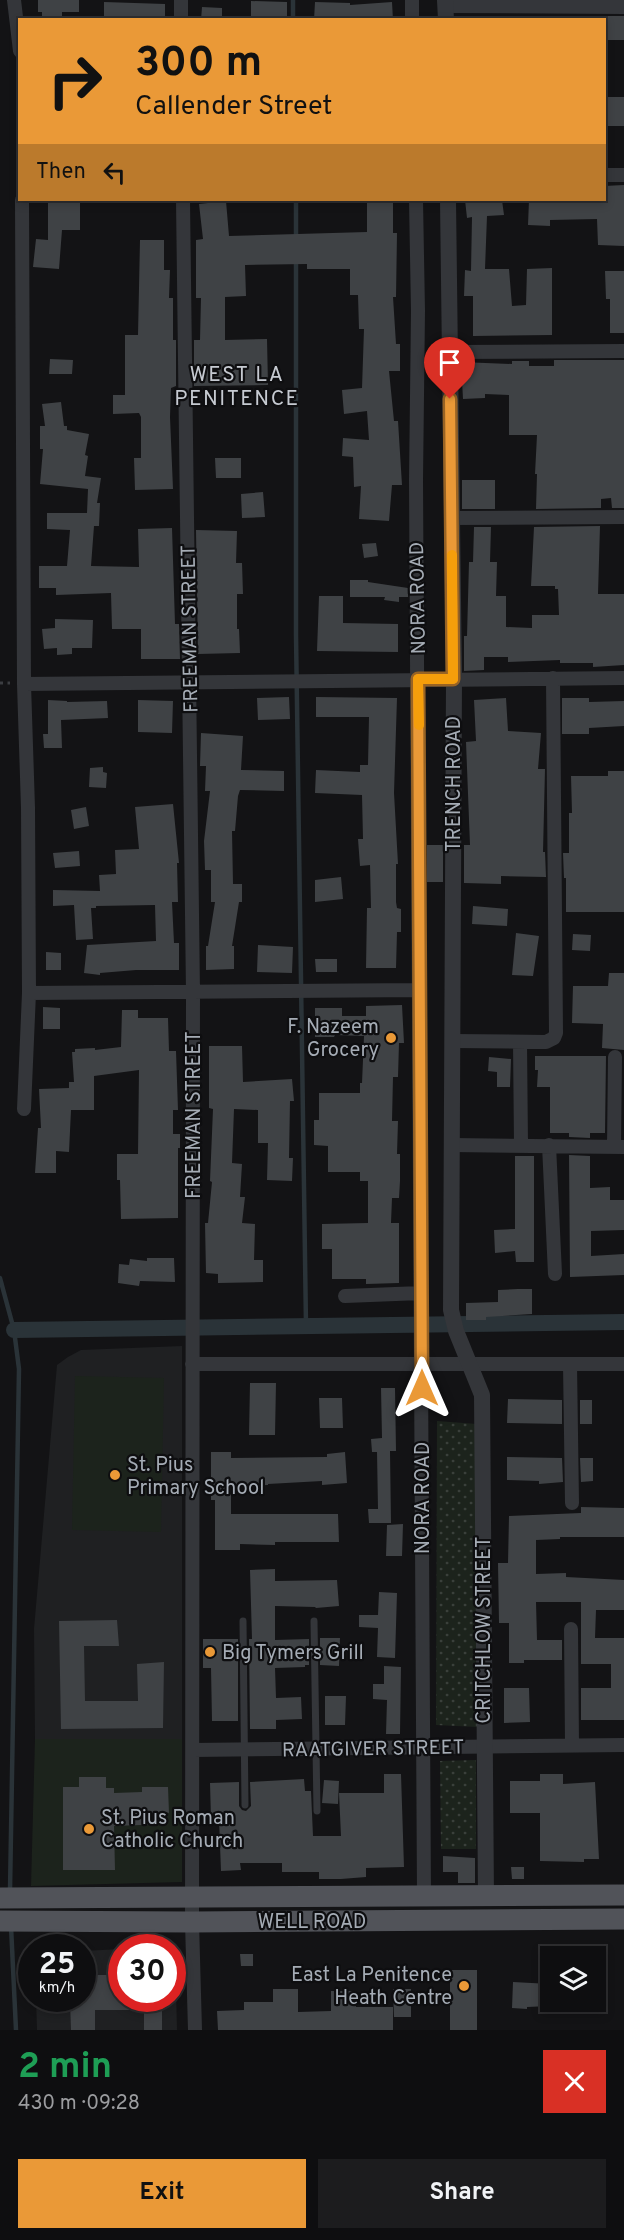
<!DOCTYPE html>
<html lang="en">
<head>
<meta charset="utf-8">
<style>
  :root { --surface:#0e0e10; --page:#1c1c1e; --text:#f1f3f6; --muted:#9b9c9f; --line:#2e2e30; --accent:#ea9937 }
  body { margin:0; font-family:Overpass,sans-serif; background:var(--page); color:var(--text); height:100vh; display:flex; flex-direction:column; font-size:22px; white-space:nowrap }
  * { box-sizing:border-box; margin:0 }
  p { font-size:20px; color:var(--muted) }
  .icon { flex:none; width:33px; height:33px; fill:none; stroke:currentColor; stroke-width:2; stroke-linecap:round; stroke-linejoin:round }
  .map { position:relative; height:2030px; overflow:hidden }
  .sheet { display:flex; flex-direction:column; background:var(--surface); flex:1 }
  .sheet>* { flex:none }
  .guide { position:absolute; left:18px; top:18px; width:588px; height:183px; border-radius:0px; box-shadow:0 3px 9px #0003,0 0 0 2px var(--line); background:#ea9937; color:#111; overflow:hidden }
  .tools { position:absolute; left:540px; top:1946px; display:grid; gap:12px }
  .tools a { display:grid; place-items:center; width:66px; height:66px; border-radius:0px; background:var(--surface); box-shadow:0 3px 9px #0003,0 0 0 2px var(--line); font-size:30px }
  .speed { position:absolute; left:18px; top:1934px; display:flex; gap:12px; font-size:30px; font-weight:700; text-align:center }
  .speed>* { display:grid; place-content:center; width:78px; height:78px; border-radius:50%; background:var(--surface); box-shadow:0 3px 9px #0003,0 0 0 2px var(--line); line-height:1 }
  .speed small { font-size:15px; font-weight:400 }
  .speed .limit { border:9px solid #d22; background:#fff; color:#111 }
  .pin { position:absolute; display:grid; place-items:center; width:51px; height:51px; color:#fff; margin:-62px -26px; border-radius:50% 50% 50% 0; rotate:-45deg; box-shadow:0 0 6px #0007 }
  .pin .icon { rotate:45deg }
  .me { position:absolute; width:66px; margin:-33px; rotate:0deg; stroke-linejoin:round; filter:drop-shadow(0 0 4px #0008) }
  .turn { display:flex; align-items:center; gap:21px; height:126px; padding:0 18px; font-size:27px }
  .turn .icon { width:78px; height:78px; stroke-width:2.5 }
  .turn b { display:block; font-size:42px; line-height:51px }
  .then { display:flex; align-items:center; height:57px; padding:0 18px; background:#0003; gap:12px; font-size:22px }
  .round { display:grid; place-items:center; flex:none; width:63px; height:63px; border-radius:0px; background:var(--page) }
  .head { display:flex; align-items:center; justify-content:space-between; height:102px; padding:0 18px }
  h1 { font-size:36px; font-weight:700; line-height:45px; color:#1e9e55 }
  .cta { display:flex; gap:12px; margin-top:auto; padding:12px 18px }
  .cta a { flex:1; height:69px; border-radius:0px; background:var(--accent); color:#111; font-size:24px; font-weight:700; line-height:69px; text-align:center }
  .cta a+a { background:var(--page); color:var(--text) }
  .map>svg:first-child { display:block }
  .built { fill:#1f2022 }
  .grass { fill:url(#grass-dots) }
  .garden { fill:#1c231c; fill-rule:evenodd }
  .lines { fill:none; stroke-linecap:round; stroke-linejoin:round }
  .stream { stroke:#2a3338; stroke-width:4.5 }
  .canal { stroke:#2a3338; stroke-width:16 }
  .building { fill:#3f4245 }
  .path { stroke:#3b3d41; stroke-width:3; stroke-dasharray:3 4.5; stroke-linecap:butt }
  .service { stroke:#34363a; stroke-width:7 }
  .minor { stroke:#34363a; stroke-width:14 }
  .tertiary { stroke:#34363a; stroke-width:16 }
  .primary { stroke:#515359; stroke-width:21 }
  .route-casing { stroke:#986324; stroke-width:15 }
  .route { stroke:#ea9937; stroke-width:10 }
  .slow { stroke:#f59e0b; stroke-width:10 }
  .poi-dot { fill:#ea9937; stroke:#0e0e10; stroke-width:2 }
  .labels { text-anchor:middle; stroke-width:4.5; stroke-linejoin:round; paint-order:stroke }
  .street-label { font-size:20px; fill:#a5acb5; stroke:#0e0e10 }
  .poi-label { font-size:20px; fill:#a5acb5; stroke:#0e0e10; text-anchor:start }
  .neighbourhood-label { font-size:21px; letter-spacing:1.5px; fill:#c6cad1; stroke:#0e0e10 }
</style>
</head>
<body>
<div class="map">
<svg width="624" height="2030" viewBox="0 0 624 2030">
  <defs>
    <pattern id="grass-dots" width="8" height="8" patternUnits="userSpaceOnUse" patternTransform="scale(1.5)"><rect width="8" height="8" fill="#1c231c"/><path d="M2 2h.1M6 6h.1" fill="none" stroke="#3a403b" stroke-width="1.8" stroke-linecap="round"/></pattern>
  </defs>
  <rect width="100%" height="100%" fill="#131315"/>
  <path class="built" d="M182,1346V1739H35L34,1629L57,1365L68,1357L81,1350Z
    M172,1948H175L177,2030H37L36,1998H82L83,1951L121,1949L122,1998H172Z"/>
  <path class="grass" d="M437,1421L477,1424V1727L436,1725Z
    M476,1760V1849H441L440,1761Z"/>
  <path class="garden" d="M75,1376L164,1378L161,1532L72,1530Z
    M35,1739H182V1882L31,1886ZM79,1777H105L106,1788H114V1870H63V1787H79Z"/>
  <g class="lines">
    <path class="stream" d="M293,0V20
      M296,200V239
      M296,259V635L306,1326
      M0,1278L14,1330L19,1369L10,1891
      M11,1926L16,2030"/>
    <path class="canal" d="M14,1330L624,1322"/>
  </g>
  <path class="building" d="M38,0H79V12H62V20H42V12H38Z
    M251,1L287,2V20H251Z
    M104,2L165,4V20H104Z
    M315,2L350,3V5L392,2L393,20H314Z
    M202,7L222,8V20H201Z
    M604,16H624V40H604Z
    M604,97H624V126H604Z
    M624,185V246L598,245L597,219L550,220V226L528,225L529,200H604V186Z
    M48,200H80V230H62L59,269L33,267L36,239L48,240Z
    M367,200H393V233H397L396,297H393L396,344H400V371H389L394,421H398L402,485H392L389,521L359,519L361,486L354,487L353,457L342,456L343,438L369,440L367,411L344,414L342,390L362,388L364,329H359L358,295H350V269H307V264L245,265L246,296L225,297V340L267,339L268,385L194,386V340H200L201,298H196V240L203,239L199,204L226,201L229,236L367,232Z
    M465,200H502L504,215L487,216L485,269H509L512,306L526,305L527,269L552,268V335L473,336V296H464L465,270L471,271L472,217L467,218Z
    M140,240H164V270H170L169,298H173V340H176V386L171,388L170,417L173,489L135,490L134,458H141V417L139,413L113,414V395H125V335H138Z
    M605,271H624V333H610V299H606Z
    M50,359L73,360L72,374H49Z
    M554,360H624V508H612L611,498L601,499V508L536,509L537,474H535L537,435H509V395L485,394V398L463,399L461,362L512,364V361H529V366H554Z
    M61,402L64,426H67V430L89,434L85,455L88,456L85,476L101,478L97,503H100L99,526H94L91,566L139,567L138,529L172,528L175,624H179L180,659H141V629H112L111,593L56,595V588H39V566H67L70,530L47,529V513H87L88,489L40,484L43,449H40V426H45L42,404Z
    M215,458H241V478H216Z
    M462,480H495V509H462Z
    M263,492L265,517L242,518L241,494Z
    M600,526L598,594H624V665L593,667V663H560V660L508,662V657H484V670L464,671V636H467L469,562H473L474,527H491L490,562H497L496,596H506V627L532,628V615H559L558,589H555V586H531L534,527Z
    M196,530L237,531L236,563H242L243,594H237V629H239L240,653L198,654Z
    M376,543L378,556L364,558L362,544Z
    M350,580H368V582L408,588V597H399V602L384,600L385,597H350Z
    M319,596H343V623L398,624V652L317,651Z
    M55,619L93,620L92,648H72V654L57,655V648L44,649L42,629L55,628Z
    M289,697L290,719L258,720L257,698Z
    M316,697L397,698L394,793L398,864H396V902L397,908L401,909V932H397L396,968H366L367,908H371L370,865L360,866L358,839H363L362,795L315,793L316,770L360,772V765H368L369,717H316Z
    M506,698L508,731L541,733L538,769H545L543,852H545L546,877L501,876V884L464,883V845H470L466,742L476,741L474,700Z
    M562,698H589V702L624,701V726L589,728V734H562Z
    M48,700L67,701V702L107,701L108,718L61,720L62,748H44L43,734H48Z
    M138,700L173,701L172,733L138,732Z
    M201,733L243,736L241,770L284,771V791L240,790L238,796L235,831H232L233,884H242V902H239L232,946H234V969L206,970V946H208L215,902H211V870H205L204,841L210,791H205L206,766H200Z
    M103,767V772L107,773L106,788L89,787L90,768Z
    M608,771H624V912H566V878H564L563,853H569V813H572L571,776H608Z
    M173,804L179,863H177L178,902H172L174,943H179V970H136L100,973V975L84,973L87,945L156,941L155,905L96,906V908H91L93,939L76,940L74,905L53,906V890L100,891L99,875L116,874L115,850L139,849L135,807Z
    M86,807L89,826L74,829L71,810Z
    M427,845H443V882H427Z
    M79,851L80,866L55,868L53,853Z
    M341,877L343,899L315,902V880Z
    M473,906L508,909L507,926L472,924Z
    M516,933L539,936L533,976L512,975Z
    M573,934L591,935L590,951L572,950Z
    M258,945L293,947L292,973L257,972Z
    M46,952L61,953V970H46Z
    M315,959H337V972H316Z
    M609,973H624V1050L602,1048L603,1024L572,1023L573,986H608Z
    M402,1005L404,1043H399L398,1077H393L392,1121H398L397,1154H400V1181L399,1198H392L391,1223H399V1283L366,1284V1279H332V1249H322V1224L368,1223V1181H360V1172H328V1146L314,1145V1120H319V1093H360V1083H362L364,1036L335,1035L334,1037H315V1008H342V1016H366V1006Z
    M43,1007L60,1008V1029H43Z
    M122,1010H138V1018H168L169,1051H176L178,1110H173V1134H180V1148H178V1218L121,1219L120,1180H117V1154H138L139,1070L94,1076V1110H71L69,1152L56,1151V1173H35L38,1128H41L39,1089L69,1088V1082H74L72,1052H75V1049L95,1048V1050L121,1047Z
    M209,1046H242L243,1082L292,1079L294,1101H290L289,1158H293L292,1181L267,1180L268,1143H258V1110L234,1109L232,1163L242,1164L240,1197H245L242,1223L255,1224L254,1260H263V1282L218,1283V1274L206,1273L205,1223H208L212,1182L210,1181L213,1109L209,1108Z
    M535,1056H606L605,1133H590V1138L569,1137V1133H550V1087H537L538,1070H535Z
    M489,1057L511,1059L510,1087H497V1072L488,1071Z
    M569,1155L590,1156V1188L610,1187V1200H624V1230L591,1231V1256L624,1254V1275L570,1277Z
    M515,1156H534V1262H516L515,1251L495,1253L494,1230L515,1229Z
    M147,1258H174L175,1282L140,1281L139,1286L118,1283L119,1264L129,1265L130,1259L147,1261Z
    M518,1289H532V1314L486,1317V1320H466V1303L498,1302V1290Z
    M250,1383H276L275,1435H249Z
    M381,1388H395L396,1451H390L391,1523H369L368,1509H378L377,1452H372L371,1439L382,1438Z
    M319,1398H342L343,1428H320Z
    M508,1399L562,1400V1424L507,1423Z
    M580,1400H592V1424H580Z
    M211,1452H231V1458L327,1457V1454L345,1452L347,1483L322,1485V1481L268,1484V1485L231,1486V1514H338L339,1542H275V1545L240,1544V1550H215V1500H211Z
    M507,1457L562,1458L563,1482L539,1484V1481L507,1480Z
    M580,1458H593V1481L581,1482Z
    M581,1507L624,1508V1537H560V1539L536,1540V1574L566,1573V1577L624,1580V1610H596L595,1638H624V1720H581V1688H611V1664H581V1602H536L537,1640H562V1660H524V1663H509V1623H499L498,1563H508L509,1516L581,1513Z
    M403,1524L402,1556H386L387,1525Z
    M275,1569V1581L337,1580L339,1606L316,1608L315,1607L275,1606V1640L309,1639V1665H305V1667L275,1668L276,1698L301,1697L302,1719L276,1720V1729H250L249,1639H252L250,1570Z
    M379,1592L397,1593L395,1658L377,1657L378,1628L359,1627V1615H378Z
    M117,1620L119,1646H84L85,1701H138L137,1664L164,1662L163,1728L61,1729L59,1621Z
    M320,1638H340L339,1666L320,1665Z
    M203,1639H238V1721H212L211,1668H203Z
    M384,1666L401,1667L400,1734H386L387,1700L373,1699V1684H384Z
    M504,1688H529L530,1722L504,1723Z
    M325,1696H346L345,1725H325Z
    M384,1774H401L404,1867L366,1868V1877L341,1879H319V1872H282V1863H240L241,1870L221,1871L219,1819H211L210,1783L239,1782V1806L242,1810L246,1811L251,1806L250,1782L304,1779L305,1791H311L313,1836H341L339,1793H384Z
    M540,1774H563V1784L595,1782L599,1859H584V1862L540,1861V1813H510V1781H540Z
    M79,1777H106V1788H114V1793L142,1792V1787H168L169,1813L166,1812V1824L114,1826L115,1870H63V1787H79Z
    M324,1780L339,1781L338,1804L322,1803Z
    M443,1856L475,1858V1883H458V1872H443Z
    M511,1867H524V1879H512Z
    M240,1954H253V1966H241Z
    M450,1970H477V2030H450Z
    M82,1975H122V1998H130V2010H95V2030H71L70,2001H82Z
    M513,1982L550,1984V2006L527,2007V2009L512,2008Z
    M273,1989H298V2012L331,2011V1991H356V2007H393V2030H218L217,2011L244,2010V2002H273Z
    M393,1989H411V2017H394Z
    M162,2001V2030H144V2002Z"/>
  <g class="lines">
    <path class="path" d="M0,683H10"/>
    <path class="service" d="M243,1621L245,1805
      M314,1621L317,1811"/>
    <path class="minor" d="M14,0L20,51
      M181,0V20
      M412,0V20
      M446,6L624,7
      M604,175H624
      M22,200L24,684L28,808L29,993L24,1109
      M183,200L193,993L192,1922L195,2030
      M416,200L418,311L416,480L424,1897
      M450,352L624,351
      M452,518L624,517
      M24,684L624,678
      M29,993L420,990
      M452,1041L546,1042L554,1038L556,1033L553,678
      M520,1042L521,1145
      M452,1145L624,1147
      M549,1145L555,1274
      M614,1147L615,1057
      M345,1296L421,1293
      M192,1364H624
      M570,1364L572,1503
      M571,1629L572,1745
      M193,1750L624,1745"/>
    <path class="tertiary" d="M445,0L446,20
      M448,200L454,679L451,1310L456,1331L482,1395L486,1897"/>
    <path class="primary" d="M0,1898L624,1895
      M0,1921L192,1922L624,1919"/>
  </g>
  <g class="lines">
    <defs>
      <path id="route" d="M422,1388L418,679H453L450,399"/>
    </defs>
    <use href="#route" class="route-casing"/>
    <use href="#route" class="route"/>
    <path class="slow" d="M419,725L418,679H453L452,555"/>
  </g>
  <g class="poi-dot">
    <circle cx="391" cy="1038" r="6"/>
    <circle cx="115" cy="1475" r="6"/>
    <circle cx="210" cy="1652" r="6"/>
    <circle cx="89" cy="1829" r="6"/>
    <circle cx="464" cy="1986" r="6"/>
  </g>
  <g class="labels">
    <g class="street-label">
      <text transform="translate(417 598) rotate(-91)" y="7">NORA ROAD</text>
      <text transform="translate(189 629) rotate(-91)" y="7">FREEMAN STREET</text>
      <text transform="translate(453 784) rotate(-90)" y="7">TRENCH ROAD</text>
      <text transform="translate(193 1115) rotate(-90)" y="7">FREEMAN STREET</text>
      <text transform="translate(422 1498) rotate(-90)" y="7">NORA ROAD</text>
      <text transform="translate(483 1630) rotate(-90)" y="7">CRITCHLOW STREET</text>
      <text transform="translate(373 1748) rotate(-1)" y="7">RAATGIVER STREET</text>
      <text x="312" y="1928">WELL ROAD</text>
    </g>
    <g class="poi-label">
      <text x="379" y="1033" text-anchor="end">F. Nazeem<tspan x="379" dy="23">Grocery</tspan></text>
      <text x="127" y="1471">St. Pius<tspan x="127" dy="23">Primary School</tspan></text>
      <text x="222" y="1659">Big Tymers Grill</text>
      <text x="101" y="1824">St. Pius Roman<tspan x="101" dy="23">Catholic Church</tspan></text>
      <text x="452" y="1981" text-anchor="end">East La Penitence<tspan x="452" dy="23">Heath Centre</tspan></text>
    </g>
    <g class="neighbourhood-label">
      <text x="237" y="381">WEST LA<tspan x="237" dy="24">PENITENCE</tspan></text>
    </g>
  </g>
</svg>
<div class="tools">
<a><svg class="icon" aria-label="layers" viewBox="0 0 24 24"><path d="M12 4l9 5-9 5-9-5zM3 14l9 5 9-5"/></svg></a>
</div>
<div class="speed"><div>25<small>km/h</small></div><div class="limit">30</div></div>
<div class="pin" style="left:450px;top:399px;background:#d93025"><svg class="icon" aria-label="arrive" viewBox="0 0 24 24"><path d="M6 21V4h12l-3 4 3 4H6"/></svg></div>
<svg class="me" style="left:422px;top:1388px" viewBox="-20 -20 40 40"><path d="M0-17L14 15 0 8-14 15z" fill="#ea9937" stroke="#fff" stroke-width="4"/></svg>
<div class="guide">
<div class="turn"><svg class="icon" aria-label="right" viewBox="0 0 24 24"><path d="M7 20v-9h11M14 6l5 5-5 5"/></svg><div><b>300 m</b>Callender Street</div></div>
<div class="then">Then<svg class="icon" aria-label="left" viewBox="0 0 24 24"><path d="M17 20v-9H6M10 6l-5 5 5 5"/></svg></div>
</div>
</div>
<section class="sheet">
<div class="head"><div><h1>2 min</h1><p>430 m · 09:28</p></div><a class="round" style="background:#d93025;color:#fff"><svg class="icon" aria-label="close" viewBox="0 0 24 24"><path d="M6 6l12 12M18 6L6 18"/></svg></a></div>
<div class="cta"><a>Exit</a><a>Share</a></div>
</section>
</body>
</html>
